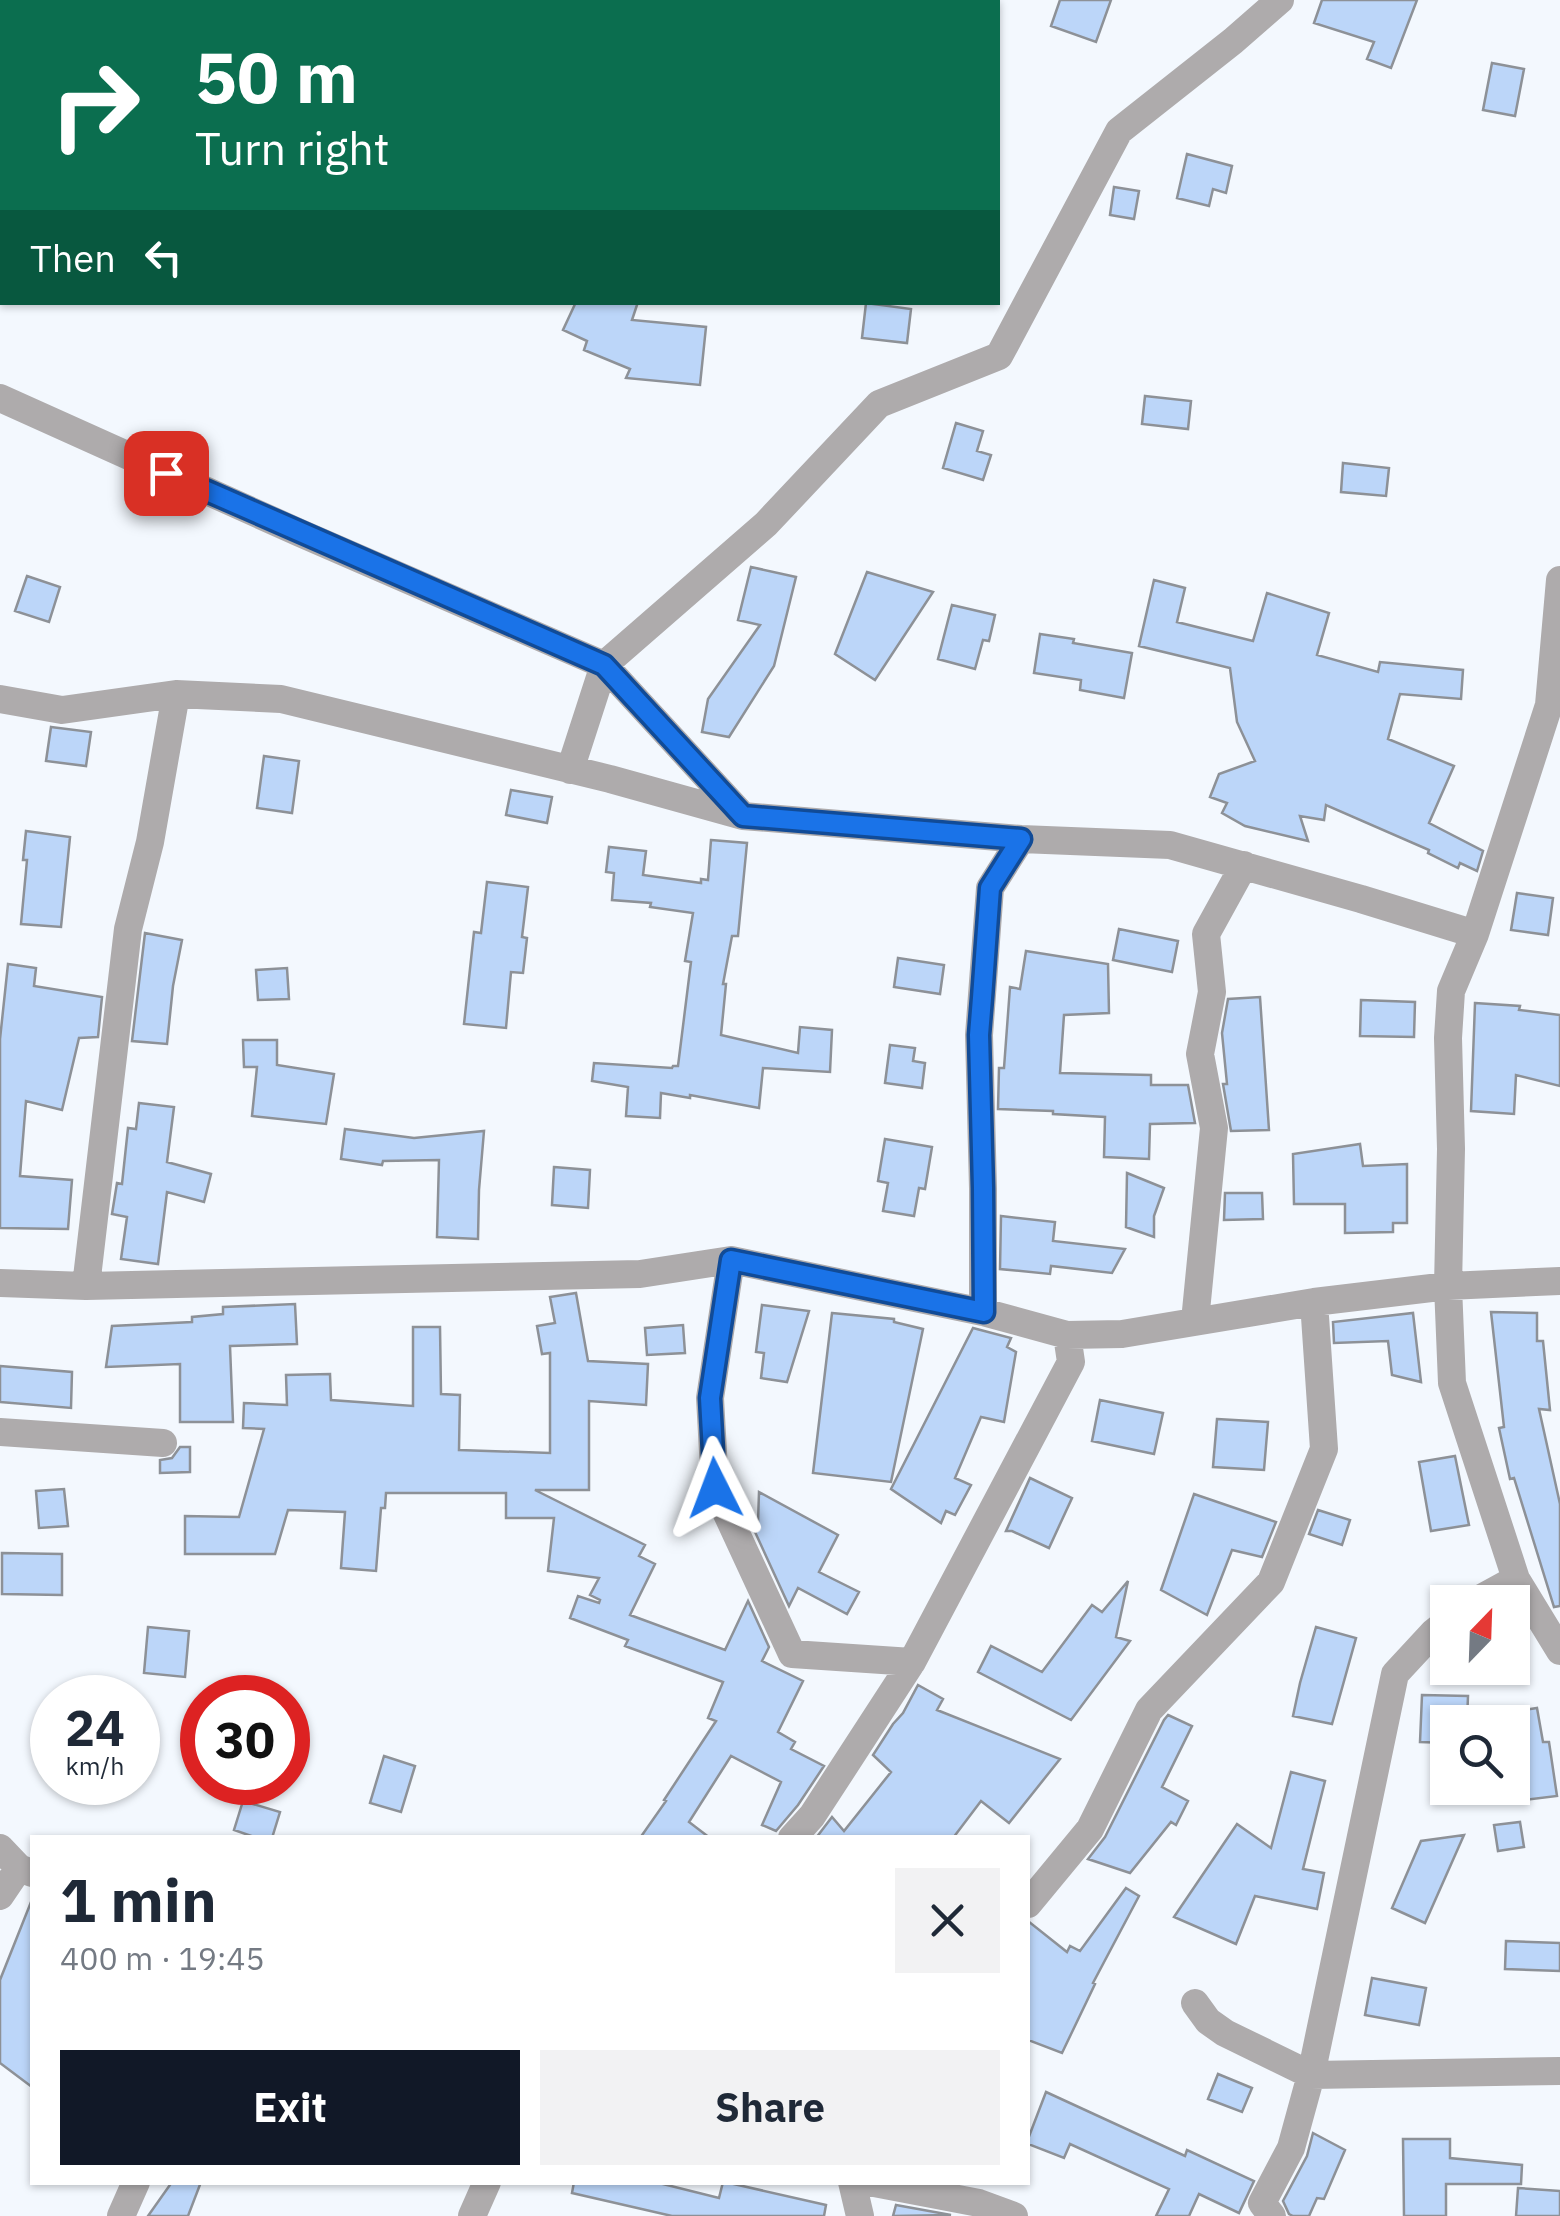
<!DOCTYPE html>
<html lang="en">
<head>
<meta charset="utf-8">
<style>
  :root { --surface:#fff; --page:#f2f2f3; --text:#1f2937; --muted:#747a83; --accent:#111827 }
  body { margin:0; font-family:"IBM Plex Sans",sans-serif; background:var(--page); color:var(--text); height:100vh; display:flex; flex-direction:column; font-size:38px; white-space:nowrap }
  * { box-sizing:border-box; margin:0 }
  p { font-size:32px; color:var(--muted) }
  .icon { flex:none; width:55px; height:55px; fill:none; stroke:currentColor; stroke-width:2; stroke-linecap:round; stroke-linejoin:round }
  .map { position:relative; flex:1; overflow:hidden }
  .sheet { position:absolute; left:30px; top:1835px; width:1000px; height:350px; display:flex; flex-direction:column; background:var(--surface); border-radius:0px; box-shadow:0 2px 8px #0004 }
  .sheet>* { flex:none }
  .hud { position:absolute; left:0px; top:0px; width:1000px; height:305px; box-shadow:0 2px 8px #0004; background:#0b6e4f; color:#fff; overflow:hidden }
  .needle { width:65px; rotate:23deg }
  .tools { position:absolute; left:1430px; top:1585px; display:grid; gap:20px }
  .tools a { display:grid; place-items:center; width:100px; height:100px; border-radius:0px; background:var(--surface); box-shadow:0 2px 8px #0004; font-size:50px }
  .speed { position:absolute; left:30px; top:1675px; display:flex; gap:20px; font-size:50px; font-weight:700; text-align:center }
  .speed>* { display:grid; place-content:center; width:130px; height:130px; border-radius:50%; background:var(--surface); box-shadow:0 2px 8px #0004; line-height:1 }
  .speed small { font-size:25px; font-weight:400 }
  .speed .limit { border:15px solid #d22; background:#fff; color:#111 }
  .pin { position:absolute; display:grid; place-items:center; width:85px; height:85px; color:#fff; margin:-42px; border-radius:20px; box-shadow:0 5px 15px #0006 }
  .me { position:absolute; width:110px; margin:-55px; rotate:357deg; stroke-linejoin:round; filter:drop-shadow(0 0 8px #0008) }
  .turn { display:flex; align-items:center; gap:35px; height:210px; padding:0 30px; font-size:45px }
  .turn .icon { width:130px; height:130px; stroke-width:2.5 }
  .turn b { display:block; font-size:70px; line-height:85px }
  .then { display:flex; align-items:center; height:95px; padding:0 30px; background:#0003; gap:20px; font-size:38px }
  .round { display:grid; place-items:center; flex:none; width:105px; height:105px; border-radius:0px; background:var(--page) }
  .head { display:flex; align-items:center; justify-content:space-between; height:170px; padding:0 30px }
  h1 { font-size:60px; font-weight:800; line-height:75px }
  .primary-button { display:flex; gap:20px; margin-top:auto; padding:20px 30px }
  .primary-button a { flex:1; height:115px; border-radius:0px; background:var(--accent); color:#fff; font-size:40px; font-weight:800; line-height:115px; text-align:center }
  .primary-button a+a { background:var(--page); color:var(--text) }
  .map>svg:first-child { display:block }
  .building { fill:#bcd6f9; stroke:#8d9197; stroke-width:2.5 }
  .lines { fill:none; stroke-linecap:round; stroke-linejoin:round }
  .minor { stroke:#aeabac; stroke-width:28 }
  .route-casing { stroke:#114b97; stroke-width:25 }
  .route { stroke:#1a73e8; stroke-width:18 }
</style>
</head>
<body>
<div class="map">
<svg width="1560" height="2216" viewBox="0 0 1560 2216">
  <rect width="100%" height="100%" fill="#f3f8fe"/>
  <path class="building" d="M1060,0H1111L1096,42L1051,26Z
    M1322,0H1417L1391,68L1367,59L1374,42L1314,23Z
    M1492,63L1524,69L1515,116L1483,110Z
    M1187,154L1232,166L1226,193L1213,189L1209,206L1177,198Z
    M1114,187L1139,191L1134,219L1110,215Z
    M576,302H638L632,320L706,327L700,385L626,378L630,369L584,350L587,341L563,330Z
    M866,303L911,309L907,343L862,338Z
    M1145,396L1191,401L1188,429L1142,424Z
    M956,423L983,431L977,451L991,455L983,480L943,468Z
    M1343,463L1389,468L1386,496L1341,492Z
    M751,567L796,577L774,666L729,737L702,732L708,699L760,625L738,620Z
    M867,572L933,592L875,680L835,654Z
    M27,576L60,587L49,622L15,611Z
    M1154,580L1185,588L1177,622L1253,641L1267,593L1329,613L1317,655L1378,672L1380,662L1463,670L1461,699L1400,694L1388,739L1454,766L1429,823L1483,851L1477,871L1460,863L1458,868L1428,853L1429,850L1326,805L1324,820L1300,816L1308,841L1245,826L1222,813L1227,803L1210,797L1219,774L1255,761L1237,722L1230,668L1139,646Z
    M952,605L995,615L989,641L983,640L975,669L938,659Z
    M1040,634L1074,639L1073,643L1132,653L1124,698L1080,690L1081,680L1034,673Z
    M51,727L91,732L86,766L46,761Z
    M264,756L299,761L292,813L257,808Z
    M511,790L552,797L547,823L506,815Z
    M26,831L70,837L61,927L21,924L27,860H23Z
    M711,840L747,843L738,936H732L723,984H726L721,1035L798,1053L800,1027L832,1030L830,1072L763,1068L759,1108L690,1095V1098L661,1093L660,1118L626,1116L628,1087L592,1081L594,1063L672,1068L673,1066H678L691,962L685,961L693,913L650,907L651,903L612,900L614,873L606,872L609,847L646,851L643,875L701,883V879L708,880Z
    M487,882L528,887L522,937L527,938L523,973L511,972L506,1028L464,1024L474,932L481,933Z
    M1517,893L1553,898L1548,935L1511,930Z
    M1119,929L1178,941L1172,972L1113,960Z
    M145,933L182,940L173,986L167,1044L132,1041Z
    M1026,951L1108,964L1109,1013L1064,1015L1060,1073L1151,1075V1085H1188L1195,1123L1150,1124L1149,1159L1104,1157L1105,1117L1053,1114V1111L998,1109L999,1068H1004L1010,987L1020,989Z
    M898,958L944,965L940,994L894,987Z
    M8,964L36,968L34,986L102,997L98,1037L79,1038L62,1110L26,1101L20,1176L72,1180L68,1229L0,1228V1039Z
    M287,968L289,999L258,1000L256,970Z
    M1260,997L1269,1130L1231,1131L1223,1084H1227L1222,1033L1228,999Z
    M1361,1000L1415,1002L1414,1037L1360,1036Z
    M1475,1003L1520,1006L1519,1010L1560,1015V1086L1516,1075L1514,1114L1471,1111Z
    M243,1040H277V1065L334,1074L326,1124L252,1116L257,1067H244Z
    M890,1045L915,1048L913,1061L925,1063L922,1088L885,1083Z
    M139,1103L174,1107L167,1162L211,1174L204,1202L167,1192L158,1264L121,1259L127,1217L112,1214L117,1183L122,1184L128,1128L136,1129Z
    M345,1129L414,1138L484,1131L479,1190L478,1239L437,1237L439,1160L383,1161L382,1165L341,1159Z
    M885,1139L932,1147L925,1189L919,1188L914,1216L883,1211L888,1183L878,1181Z
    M1360,1144L1363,1166L1407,1164V1223H1393V1232L1345,1233V1204H1294L1293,1154Z
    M554,1167L590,1170L588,1208L552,1205Z
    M1127,1173L1164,1188L1154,1216V1237L1126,1227Z
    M1225,1193H1262L1263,1219L1224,1220Z
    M1001,1216L1055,1222L1053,1241L1125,1249L1112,1273L1051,1266L1050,1274L1000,1269Z
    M576,1293L588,1361L648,1364L646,1405L589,1401V1490H535L645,1545L639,1556L655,1564L630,1615L725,1650L748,1601L769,1647L762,1661L803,1681L778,1732L795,1742L791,1749L824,1766L798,1805L776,1831L762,1825L781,1782L731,1756L689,1822L710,1838H640L666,1801L664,1800L716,1721L708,1718L723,1682L625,1646L628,1640L570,1618L578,1596L599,1603L600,1600L590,1595L599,1578L548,1571L554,1518H506V1493H386L385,1508H381L376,1571L341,1568L345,1512L288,1510L275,1554H185V1516L239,1517L264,1429L243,1428L244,1403L287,1405L286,1375L330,1374L331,1400L413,1406V1327H440L441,1394L460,1395L459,1450L550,1453V1353L542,1354L537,1326L555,1323L550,1297Z
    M295,1304L297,1344L230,1346L233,1422H180V1364L106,1367L112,1326L192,1322V1317L223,1314V1307Z
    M762,1305L809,1311L787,1382L761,1378L764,1353L756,1352Z
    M1491,1312L1537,1313V1341H1543L1550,1410L1539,1409L1560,1504V1606L1554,1607L1514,1478L1510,1479L1499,1428L1504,1427Z
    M832,1313L894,1319V1322L923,1329L891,1482L813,1473Z
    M1413,1313L1421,1382L1392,1375L1388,1341L1334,1343L1333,1322Z
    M683,1325L685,1353L647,1355L645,1328Z
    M973,1328L1011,1338L1007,1347L1016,1352L1004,1422L981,1417L955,1478L971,1485L955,1515L946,1511L941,1523L891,1489Z
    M0,1366L72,1372L71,1408L0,1402Z
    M1100,1400L1163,1413L1154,1454L1092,1441Z
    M1217,1419L1268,1422L1264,1470L1213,1467Z
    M180,1447H190V1472L160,1473V1460L172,1458Z
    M1455,1456L1469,1525L1431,1531L1419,1462Z
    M1030,1478L1072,1498L1049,1548L1012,1531H1006Z
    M64,1489L68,1526L39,1528L36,1491Z
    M759,1492L838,1535L819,1572L859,1592L847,1614L798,1588L789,1606L755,1532L758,1523Z
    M1194,1494L1276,1522L1262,1557L1232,1550L1207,1615L1161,1590Z
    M1318,1510L1350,1520L1342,1545L1309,1534Z
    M2,1553L62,1554V1595L2,1594Z
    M1128,1581L1116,1637L1130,1641L1071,1720L978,1672L991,1646L1042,1672L1092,1605L1102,1612Z
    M148,1627L189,1631L185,1677L144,1673Z
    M1316,1627L1356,1638L1332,1724L1293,1716L1300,1683Z
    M918,1685L943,1699L937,1710L1060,1759L1009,1823L981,1801L953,1838H816L832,1817L844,1831L891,1772L873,1755L893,1724L903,1713Z
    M1422,1695L1468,1696L1467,1722H1448V1743L1420,1742Z
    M1537,1708L1543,1742H1549L1557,1796L1516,1801L1512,1771V1712Z
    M1168,1715L1192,1726L1162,1787L1188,1801L1176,1825L1171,1822L1130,1873L1088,1859L1105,1837L1164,1720Z
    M384,1756L415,1766L401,1812L370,1803Z
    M1291,1772L1325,1781L1303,1869L1324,1873L1317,1909L1255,1896L1236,1944L1174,1917L1237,1824L1271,1848Z
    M243,1801L280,1812L272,1838H257L234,1830Z
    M1520,1822L1524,1847L1498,1851L1494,1825Z
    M1464,1835L1425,1923L1392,1908L1421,1841Z
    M1126,1888L1139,1896L1093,1983L1095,1984L1062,2053L1028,2040V1921L1067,1952L1070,1946L1080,1951Z
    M31,1902H32V2087L0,2063V1980Z
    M1506,1941L1560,1943V1971L1505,1969Z
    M1372,1978L1426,1988L1419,2025L1365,2015Z
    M1218,2074L1252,2088L1242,2112L1208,2099Z
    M1046,2092L1185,2156L1187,2150L1254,2181L1239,2213L1199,2194L1189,2216H1156L1169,2189L1070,2144L1064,2158L1028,2144V2139Z
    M1313,2133L1345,2150L1324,2199L1317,2198L1309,2216H1293L1289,2214L1283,2201L1307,2156Z
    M1403,2139H1450V2158L1522,2165L1521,2184H1446V2216H1404Z
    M172,2182H201L188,2216H148Z
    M574,2182H655L719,2198L723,2182H725L826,2205L824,2216H672L572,2193Z
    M1518,2188L1560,2191V2216H1516Z
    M896,2205L951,2215L893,2216Z"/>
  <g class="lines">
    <path class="minor" d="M0,398L300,533L604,665L742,815
      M1560,580L1549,705L1475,934L1451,991L1448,1038L1451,1149L1448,1286L1452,1383L1516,1579L1560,1651
      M0,699L62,710L176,694L281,699L610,779L743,816L1021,839L1170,845L1361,899L1475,934
      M570,770L604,665L766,524L879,404L999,356L1119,131L1233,41L1280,0
      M731,1260L710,1398L715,1488L792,1654L912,1662
      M0,1283L86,1286L640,1274L731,1260L983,1312L1067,1335L1122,1334L1314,1302L1448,1286L1560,1281
      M86,1286L128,929L150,842L176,694
      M983,1312V1189L979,1035L990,888L1021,839
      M1195,1321L1214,1128L1200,1054L1212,992L1206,934L1244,865
      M0,1432L163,1443
      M1474,1602L1516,1579
      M792,1838L812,1816L912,1662L1071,1362L1067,1335
      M0,1848L19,1868L32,1873
      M0,1896L19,1868
      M1028,1904L1090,1829L1149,1710L1271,1582L1324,1449L1314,1302
      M1195,2003L1208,2021L1225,2033L1311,2075L1560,2071
      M852,2182L860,2216
      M869,2182L979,2203L1014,2216
      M121,2216L136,2182
      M472,2216L487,2182
      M1272,2216L1262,2203L1291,2148L1311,2075L1395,1674L1433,1633L1448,1621"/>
  </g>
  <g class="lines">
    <defs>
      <path id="route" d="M166,473L604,665L743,816L1021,839L990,888L982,998L979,1035L983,1188L984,1312L731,1260L710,1398L715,1488"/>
    </defs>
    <use href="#route" class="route-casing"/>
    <use href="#route" class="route"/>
  </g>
</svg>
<div class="tools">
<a><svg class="needle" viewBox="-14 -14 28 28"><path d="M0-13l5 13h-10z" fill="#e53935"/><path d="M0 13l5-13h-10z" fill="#747a83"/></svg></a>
<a><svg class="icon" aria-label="search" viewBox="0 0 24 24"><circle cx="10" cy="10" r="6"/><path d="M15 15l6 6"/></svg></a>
</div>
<div class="speed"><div>24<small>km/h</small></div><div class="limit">30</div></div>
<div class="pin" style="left:166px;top:473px;background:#d93025"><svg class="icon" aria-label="arrive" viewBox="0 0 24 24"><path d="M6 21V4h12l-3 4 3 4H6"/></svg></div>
<svg class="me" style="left:715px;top:1488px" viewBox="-20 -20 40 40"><path d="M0-17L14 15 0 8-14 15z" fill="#1a73e8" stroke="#fff" stroke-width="4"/></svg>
<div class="hud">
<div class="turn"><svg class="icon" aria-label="right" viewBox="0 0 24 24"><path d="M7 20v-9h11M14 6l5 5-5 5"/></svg><div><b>50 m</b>Turn right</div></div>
<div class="then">Then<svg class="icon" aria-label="left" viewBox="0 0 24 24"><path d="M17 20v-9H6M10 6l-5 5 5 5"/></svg></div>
</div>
<section class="sheet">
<div class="head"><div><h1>1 min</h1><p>400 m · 19:45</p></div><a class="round"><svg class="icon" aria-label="close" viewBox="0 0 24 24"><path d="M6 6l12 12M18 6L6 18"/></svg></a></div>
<div class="primary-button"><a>Exit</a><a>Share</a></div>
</section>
</div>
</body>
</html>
